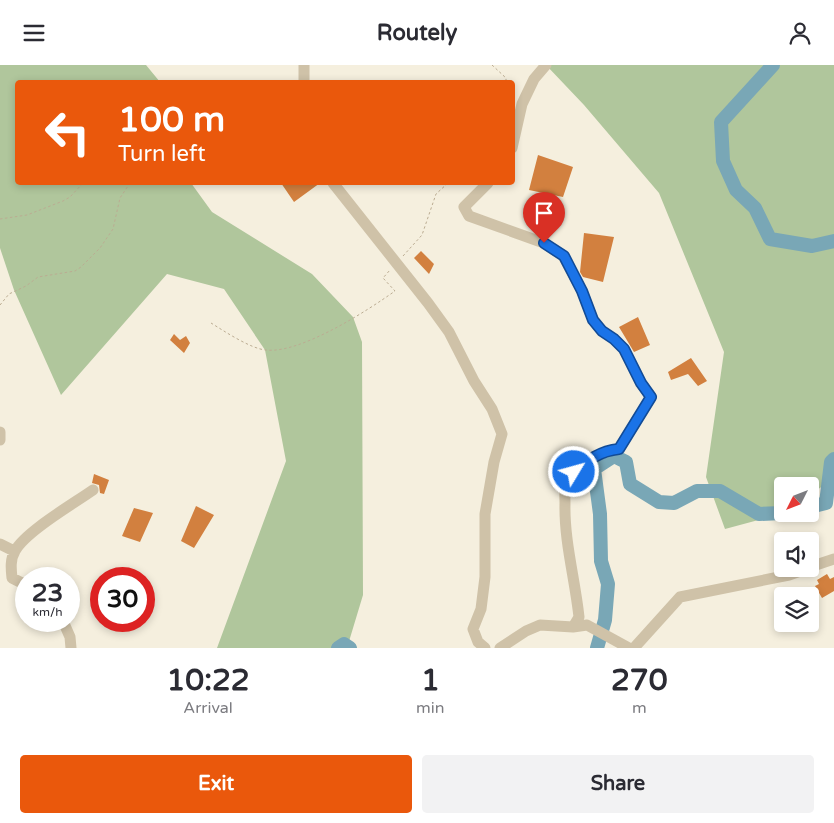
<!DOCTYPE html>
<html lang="en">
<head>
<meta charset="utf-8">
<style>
  :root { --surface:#fff; --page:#f2f2f3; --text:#2b2b33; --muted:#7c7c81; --accent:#ea580c }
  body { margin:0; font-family:"Varela Round",sans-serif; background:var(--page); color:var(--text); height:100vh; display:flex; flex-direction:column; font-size:19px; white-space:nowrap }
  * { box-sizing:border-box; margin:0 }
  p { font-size:16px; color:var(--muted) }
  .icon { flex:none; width:28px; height:28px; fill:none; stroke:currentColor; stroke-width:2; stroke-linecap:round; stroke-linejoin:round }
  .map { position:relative; height:583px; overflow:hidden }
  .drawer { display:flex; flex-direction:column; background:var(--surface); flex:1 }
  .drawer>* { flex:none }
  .banner { position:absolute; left:15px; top:15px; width:500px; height:105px; border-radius:5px; box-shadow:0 2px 8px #0003; background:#ea580c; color:#fff; overflow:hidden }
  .needle { width:32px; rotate:228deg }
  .controls { position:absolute; left:774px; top:412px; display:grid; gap:10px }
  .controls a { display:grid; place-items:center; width:45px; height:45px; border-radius:5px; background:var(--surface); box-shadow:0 2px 8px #0003; font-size:25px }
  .speed { position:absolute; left:15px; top:502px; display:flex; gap:10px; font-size:25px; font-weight:700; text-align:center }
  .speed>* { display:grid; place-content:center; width:65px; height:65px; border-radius:50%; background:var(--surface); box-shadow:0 2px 8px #0003; line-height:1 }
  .speed small { font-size:12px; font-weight:400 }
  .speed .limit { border:8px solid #d22; background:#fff; color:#111 }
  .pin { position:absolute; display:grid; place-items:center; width:42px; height:42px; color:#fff; margin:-51px -21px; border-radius:50% 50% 50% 0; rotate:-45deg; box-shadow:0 0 5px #0007 }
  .pin .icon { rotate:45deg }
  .me { position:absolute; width:55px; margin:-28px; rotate:53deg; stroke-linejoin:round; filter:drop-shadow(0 0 4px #0008) }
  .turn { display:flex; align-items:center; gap:18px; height:105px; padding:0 20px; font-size:22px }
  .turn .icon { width:65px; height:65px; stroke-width:2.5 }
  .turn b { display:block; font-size:35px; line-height:42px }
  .eta { display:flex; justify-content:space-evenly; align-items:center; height:85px; text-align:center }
  .eta b { font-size:30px; font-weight:700; line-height:35px }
  .action { display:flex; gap:10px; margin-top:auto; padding:10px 20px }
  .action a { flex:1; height:58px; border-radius:5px; background:var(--accent); color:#fff; font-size:20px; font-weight:700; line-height:58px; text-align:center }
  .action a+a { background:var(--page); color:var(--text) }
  header { display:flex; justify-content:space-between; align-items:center; height:65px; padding:0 20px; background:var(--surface); font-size:22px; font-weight:700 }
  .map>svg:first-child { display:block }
  .green { fill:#b0c69c }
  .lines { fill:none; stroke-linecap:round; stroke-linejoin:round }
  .river { stroke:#79a7b6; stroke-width:14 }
  .building { fill:#d2803f }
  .path { stroke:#bbac92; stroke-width:1; stroke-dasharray:2.5 2.5; stroke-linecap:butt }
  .minor { stroke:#cfc2a8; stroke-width:11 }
  .route-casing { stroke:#114b97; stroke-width:12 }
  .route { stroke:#1a73e8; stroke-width:9 }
</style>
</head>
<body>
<header><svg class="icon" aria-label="menu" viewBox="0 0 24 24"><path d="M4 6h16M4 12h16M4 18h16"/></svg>Routely<svg class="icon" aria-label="person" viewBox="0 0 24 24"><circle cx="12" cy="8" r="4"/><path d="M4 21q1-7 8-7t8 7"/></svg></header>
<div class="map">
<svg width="834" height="583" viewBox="0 0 834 583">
  <rect width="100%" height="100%" fill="#f5efde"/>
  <path class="green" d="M0,0H146L160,17L18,18V118H191L212,147L312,209L353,252L362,277L363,530L347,583H217L286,396L265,285L224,224L167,209L61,330L14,225L0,183Z
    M546,0H834V413L810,430V421H782V446L777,450L725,464L706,412L724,287L659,128L584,40Z"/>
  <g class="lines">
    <path class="river" d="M773,0L721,57L723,96L736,125L755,143L770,174L812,181L834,176
      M810,442L826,438L831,397L834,394
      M338,583L344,579L350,583
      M597,583L605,555L608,519L601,496L600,449L594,404L614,391L626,397L630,419L659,437L674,438L697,426H720L759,449L782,448"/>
  </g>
  <path class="building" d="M538,90L573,102L563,132L529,125Z
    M281,118H320L294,137Z
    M584,168L614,172L603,217L583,212L580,207Z
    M421,186L434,199L429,209L414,193Z
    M638,252L650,280L634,287L619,262Z
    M174,269L180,275L186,271L190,278L184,288L170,275Z
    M691,293L707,316L698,321L688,309L671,315L668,307Z
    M94,409L109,415L104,429L100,428L99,420L92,418Z
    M196,441L214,450L194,483L181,476Z
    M134,443L153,448L140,477L122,471Z
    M827,509L830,514L834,512V526L822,533L815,521L819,519L817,515Z"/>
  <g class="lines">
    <path class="path" d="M492,0L506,13V18
      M0,154L27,150L63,136L70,132L83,118
      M403,191L422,170L436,129L448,118
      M0,240L9,229L26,221L38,212L75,206L81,202L100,183L113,164L120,133L130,118
      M211,258C224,266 251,284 266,285C300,289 367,246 395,226L383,213L390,205"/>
    <path class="minor" d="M304,18V0
      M512,83L522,39L534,14L546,0
      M333,118L428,238L449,267L474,316L492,344L502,369L494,397L485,449V512L481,544L473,564L478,577L485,583
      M488,118L464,142L469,151L544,178L563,191L582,226L593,255L602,266L614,274L624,284L641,318L651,332L619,384C602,386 571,400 566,418C564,424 565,432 565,438C564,476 575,514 579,552L573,562
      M0,367V375
      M0,479L14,486
      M810,502L834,494
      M26,520L12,513C11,504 10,494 15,486C25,467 73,439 93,425
      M63,556L70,572L71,583
      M500,583L526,566L540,560L573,562L587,560L629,583
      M634,583L680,532L789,510L806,504"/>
  </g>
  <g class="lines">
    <defs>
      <path id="route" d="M544,178L564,191L582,226L593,255L602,266L614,274L624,284L641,318L651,332L619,384C600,386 588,395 574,407"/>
    </defs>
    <use href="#route" class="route-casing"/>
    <use href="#route" class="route"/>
  </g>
</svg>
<div class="controls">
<a><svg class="needle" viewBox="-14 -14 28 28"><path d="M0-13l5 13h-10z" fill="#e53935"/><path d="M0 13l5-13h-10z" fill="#7c7c81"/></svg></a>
<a><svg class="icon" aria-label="sound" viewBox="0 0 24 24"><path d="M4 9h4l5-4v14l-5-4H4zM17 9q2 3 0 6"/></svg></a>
<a><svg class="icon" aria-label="layers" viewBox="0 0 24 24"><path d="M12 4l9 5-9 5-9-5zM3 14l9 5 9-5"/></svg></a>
</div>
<div class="speed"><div>23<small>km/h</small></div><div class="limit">30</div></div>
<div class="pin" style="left:544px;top:178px;background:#d93025"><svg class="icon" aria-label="arrive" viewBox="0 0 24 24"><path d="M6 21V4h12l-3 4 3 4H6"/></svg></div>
<svg class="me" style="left:574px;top:407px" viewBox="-20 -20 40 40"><circle r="17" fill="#1a73e8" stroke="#fff" stroke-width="3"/><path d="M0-11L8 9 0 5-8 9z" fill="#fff"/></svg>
<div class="banner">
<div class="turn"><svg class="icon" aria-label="left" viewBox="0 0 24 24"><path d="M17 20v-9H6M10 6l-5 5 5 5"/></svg><div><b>100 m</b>Turn left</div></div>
</div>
</div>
<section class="drawer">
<div class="eta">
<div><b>10:22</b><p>Arrival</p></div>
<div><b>1</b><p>min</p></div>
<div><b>270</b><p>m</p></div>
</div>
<div class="action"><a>Exit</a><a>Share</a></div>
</section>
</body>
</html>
